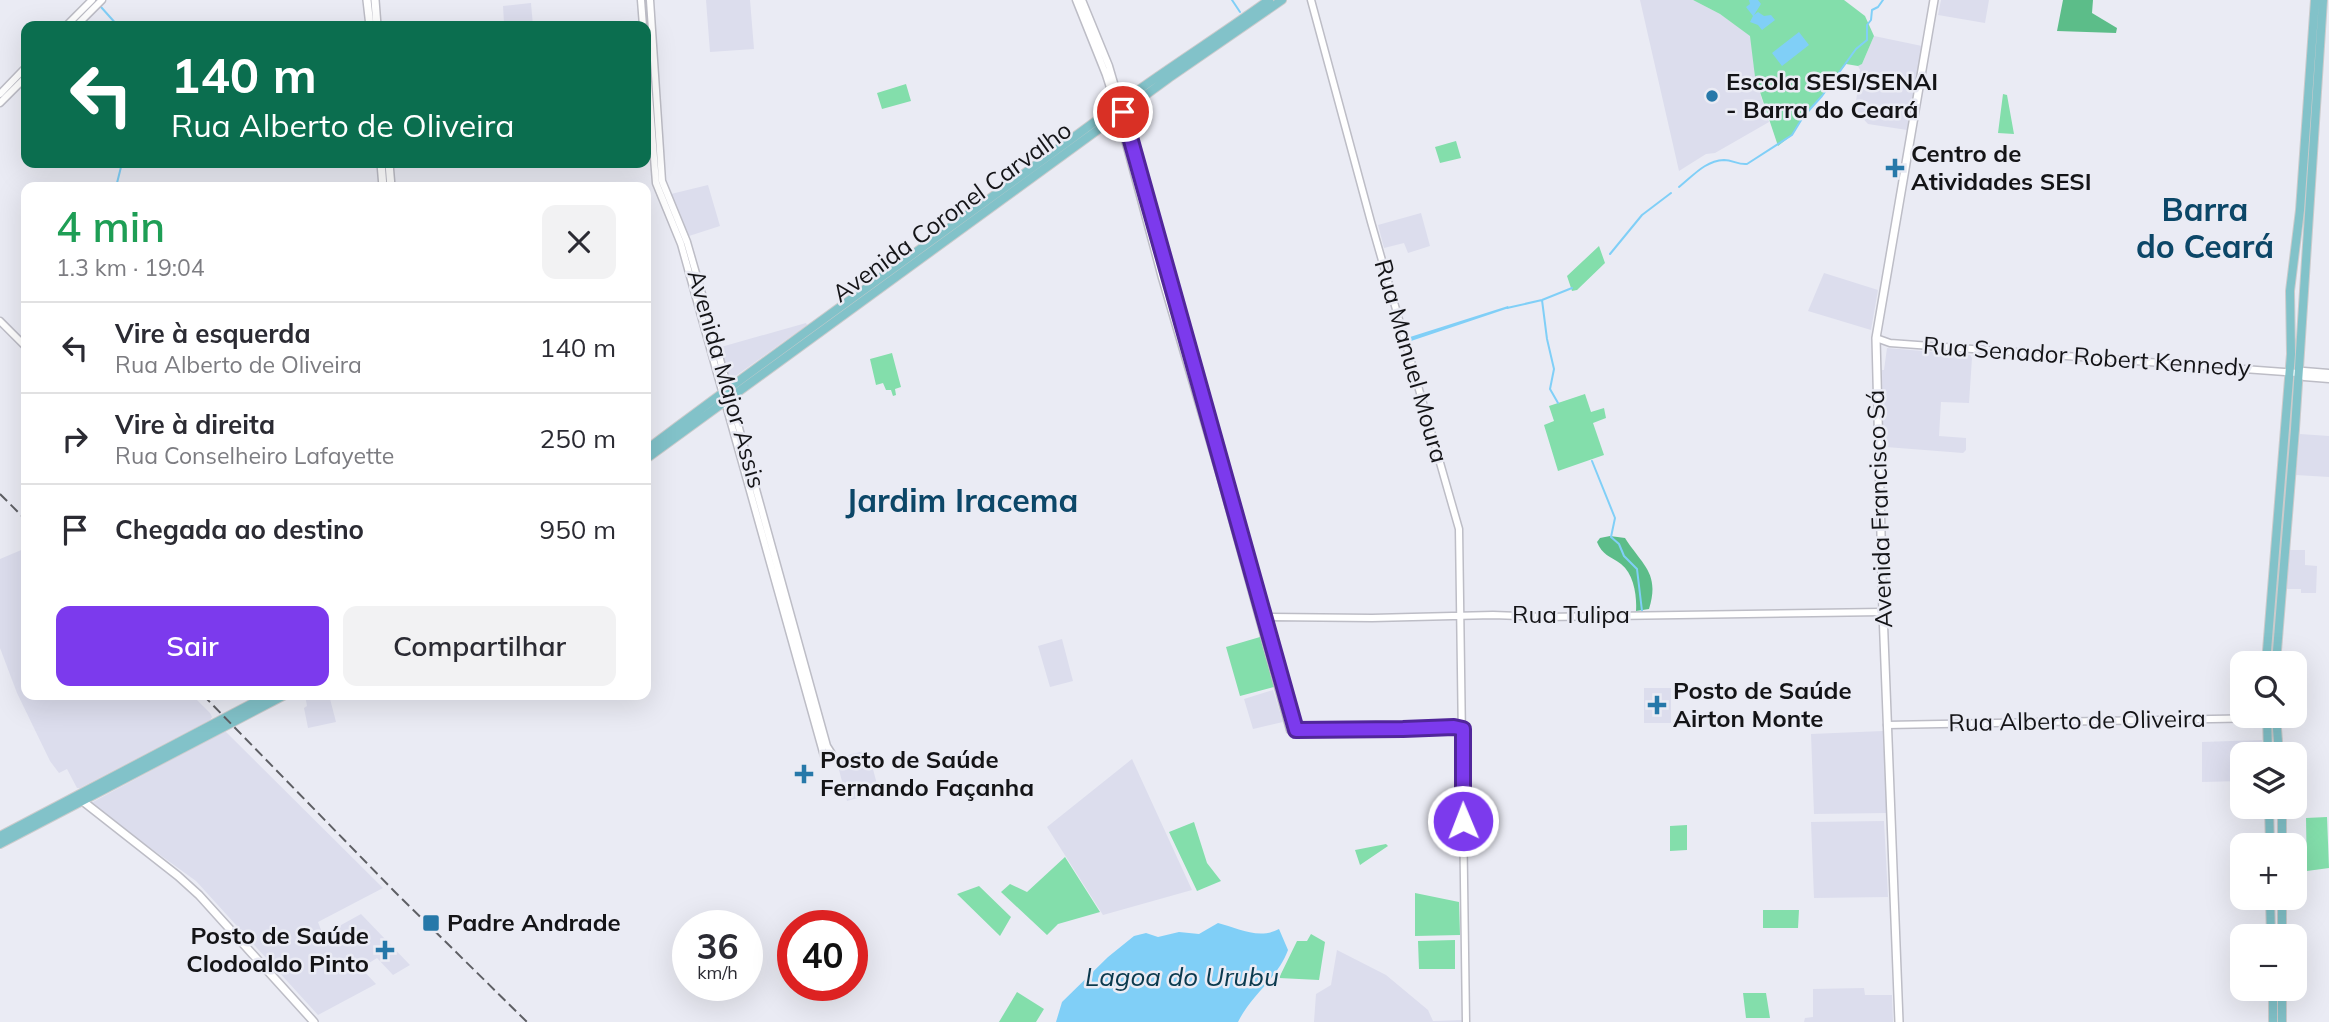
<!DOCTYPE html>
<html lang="pt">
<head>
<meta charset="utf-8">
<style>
  :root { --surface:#fff; --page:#f2f2f3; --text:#2b2b33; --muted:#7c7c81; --line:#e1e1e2; --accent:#7c3aed }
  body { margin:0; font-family:Mulish,sans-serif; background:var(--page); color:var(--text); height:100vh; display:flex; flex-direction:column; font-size:26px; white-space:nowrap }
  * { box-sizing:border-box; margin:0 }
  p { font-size:23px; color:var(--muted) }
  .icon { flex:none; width:38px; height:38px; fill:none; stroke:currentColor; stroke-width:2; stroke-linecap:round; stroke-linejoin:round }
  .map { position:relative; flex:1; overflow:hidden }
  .panel { position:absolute; left:21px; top:182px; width:630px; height:518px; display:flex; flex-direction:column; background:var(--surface); border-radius:14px; box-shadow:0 7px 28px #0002 }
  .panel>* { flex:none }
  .top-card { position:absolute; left:21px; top:21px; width:630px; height:147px; border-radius:14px; box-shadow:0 7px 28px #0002; background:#0b6e4f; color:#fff; overflow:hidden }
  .fabs { position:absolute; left:2230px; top:651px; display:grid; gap:14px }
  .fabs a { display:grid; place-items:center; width:77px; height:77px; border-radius:14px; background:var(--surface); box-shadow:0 7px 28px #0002; font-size:35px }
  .speed { position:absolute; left:672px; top:910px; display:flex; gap:14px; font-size:35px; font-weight:700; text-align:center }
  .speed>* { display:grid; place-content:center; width:91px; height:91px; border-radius:50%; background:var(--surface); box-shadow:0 7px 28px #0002; line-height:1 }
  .speed small { font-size:18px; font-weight:400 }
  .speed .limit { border:10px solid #d22; background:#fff; color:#111 }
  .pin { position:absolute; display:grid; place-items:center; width:60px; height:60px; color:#fff; margin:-30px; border:4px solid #fff; border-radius:50%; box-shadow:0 2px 7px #0007 }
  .me { position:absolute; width:77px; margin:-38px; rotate:359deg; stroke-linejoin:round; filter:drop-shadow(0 0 5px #0008) }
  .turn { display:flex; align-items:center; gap:24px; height:147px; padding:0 35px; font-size:32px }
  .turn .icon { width:91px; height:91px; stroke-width:2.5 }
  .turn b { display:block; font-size:49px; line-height:60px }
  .round { display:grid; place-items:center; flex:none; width:74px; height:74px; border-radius:14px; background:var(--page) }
  .overview { display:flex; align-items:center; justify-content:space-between; height:119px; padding:0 35px }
  h1 { font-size:42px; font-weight:600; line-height:52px; color:#1e9e55 }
  .button { display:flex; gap:14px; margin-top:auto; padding:14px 35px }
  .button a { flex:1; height:80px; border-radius:14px; background:var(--accent); color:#fff; font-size:28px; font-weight:600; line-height:80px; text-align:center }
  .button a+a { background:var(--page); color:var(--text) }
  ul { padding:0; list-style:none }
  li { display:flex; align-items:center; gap:21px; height:91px; padding:0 35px; border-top:2px solid var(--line) }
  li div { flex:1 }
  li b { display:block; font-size:26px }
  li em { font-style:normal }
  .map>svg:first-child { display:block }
  .built { fill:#dcdded }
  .green { fill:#83deab }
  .forest { fill:#5cbd89 }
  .water { fill:#80cff7 }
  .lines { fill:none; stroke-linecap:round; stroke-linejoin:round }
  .stream { stroke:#80cff7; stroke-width:2 }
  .tertiary-casing { stroke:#bdbdc6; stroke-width:9 }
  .secondary-casing { stroke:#bdbdc6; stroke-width:10 }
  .primary-casing { stroke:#cbcbcc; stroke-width:10 }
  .tertiary { stroke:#fff; stroke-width:6 }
  .secondary { stroke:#fff; stroke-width:7 }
  .primary { stroke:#82c2c9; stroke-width:8 }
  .rail { stroke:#5e5f64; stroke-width:2; stroke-dasharray:10 5; stroke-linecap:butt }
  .route-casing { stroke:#51269a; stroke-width:18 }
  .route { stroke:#7c3aed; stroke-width:12 }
  .poi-dot { fill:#2678a9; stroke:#eaebf4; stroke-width:2.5 }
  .labels { text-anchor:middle; stroke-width:5; stroke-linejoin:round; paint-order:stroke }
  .poi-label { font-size:24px; font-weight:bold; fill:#141417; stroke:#eaebf4; text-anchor:start }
  .street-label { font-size:24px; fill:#141417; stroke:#eaebf4 }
  .water-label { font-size:26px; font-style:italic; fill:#0b3a4e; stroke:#eaebf4 }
  .district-label { font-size:32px; font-weight:bold; fill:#0c4768; stroke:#eaebf4 }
</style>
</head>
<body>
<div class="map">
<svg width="2329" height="1022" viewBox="0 0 2329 1022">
  <rect width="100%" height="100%" fill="#eaebf4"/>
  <path class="built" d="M706,0H750L754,49L710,52Z
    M1640,0H1693L1720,14L1751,36L1755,77L1769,122L1715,153L1706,154L1679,171Z
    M1941,0H1989L1985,23L1938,15Z
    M531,3L533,26H489V24L504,23L503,6Z
    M1874,36L1922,46L1907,130L1868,124L1855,110L1860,70L1858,66L1862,64Z
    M708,185L720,226L689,236L671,194Z
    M1421,213L1430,246L1408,253L1404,243L1384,248L1378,225Z
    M1824,273L1878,290L1871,330L1808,311Z
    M806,323L807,325L730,380L721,347Z
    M1887,348L1970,355L1972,358L1969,403L1941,402L1939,436L1966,438V450L1963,453L1886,447L1883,444L1882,370H1884Z
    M2300,434L2329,436V477L2296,475Z
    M26,548V695H192L210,713L212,717L210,720L80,788H77L67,769L59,773L50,761L17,693L0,648V559Z
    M2289,550H2305V565L2317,566L2316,593H2301V589H2286Z
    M1062,639L1073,681L1050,687L1038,646Z
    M1644,688H1671V723H1644Z
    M1273,690L1283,722L1253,729L1244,699Z
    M305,695H329L336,722L308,728L304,708L307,706Z
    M225,731L383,888L318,922L323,935L361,914L410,965L393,975L377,958L361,968L376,984L318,1015L196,881L91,805V803Z
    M1883,731L1887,813L1814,814L1811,734Z
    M2262,740V754H2242V781L2202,782V742Z
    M868,750L879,792L847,801L836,758Z
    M1132,759L1192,890L1103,915L1047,827Z
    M1884,821L1888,897L1814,898L1811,822Z
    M1337,950L1386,975L1428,1010L1433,1021L1462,1020V1022H1314L1316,994L1331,985Z
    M1864,988L1865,995H1892L1893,1022H1804L1805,1018L1813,1017V989Z"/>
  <path class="green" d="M1693,0H1844L1865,16L1874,36L1862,64L1858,66L1846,64L1822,96L1803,117L1792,135L1778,146L1755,77L1750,36L1720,14Z
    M906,84L911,101L882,109L877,93Z
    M2003,94L2007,95L2014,134L1998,133Z
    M1456,141L1461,158L1440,163L1435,147Z
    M1599,246L1605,263L1577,290L1572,291L1567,276Z
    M892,353L901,387L895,389L896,395L893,396L891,390H886L883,383L876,385L870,359Z
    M1585,394L1591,412L1604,408L1606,418L1593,423L1604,455L1558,471L1544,425L1554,421L1549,406Z
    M1260,637L1274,687L1240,696L1226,647Z
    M2327,817L2329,868L2307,871L2306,818Z
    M1194,822L1207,863L1221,881L1197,891L1169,832Z
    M1687,825V850L1670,851V826Z
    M1386,844L1388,846L1360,865L1355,850Z
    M1065,857L1100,912L1058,924L1047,935L1001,892L1010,884L1027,892Z
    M979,886L1011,917L1000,936L957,894Z
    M1415,893L1459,902L1460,935L1415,936Z
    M1763,910H1799L1798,928H1763Z
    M1311,934L1325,942L1319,980L1279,978L1297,941H1307Z
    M1455,940V969H1419L1418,941Z
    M1017,992L1044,1009L1036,1022H999Z
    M1766,993L1770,1018H1746L1743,993Z"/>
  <path class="forest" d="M2063,0H2093L2092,13L2117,28L2116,33L2057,31Z
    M1610,536L1625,538C1643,566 1660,573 1649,609L1636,611C1637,596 1634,574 1621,564C1610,556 1602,555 1597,542L1600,538Z"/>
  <path class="water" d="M1749,0H1758L1761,4L1754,15L1758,12L1764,16L1771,15L1775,20L1762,30L1758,25L1750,22L1753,16L1746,7L1750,4Z
    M1799,32L1809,45L1782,66L1772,53Z
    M1508,306L1509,308L1411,341L1410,337Z
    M1218,923C1237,928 1259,940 1279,929L1288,950C1278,978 1251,995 1238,1022H1056L1062,1002L1108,957L1134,936L1146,933L1158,937L1179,932L1199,934Z"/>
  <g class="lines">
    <path class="stream" d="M1232,0L1240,12
      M101,7L118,26
      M116,187L122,163
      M1679,187C1694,175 1705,161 1724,160C1733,160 1738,165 1747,164L1792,135L1803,117L1822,96L1856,49L1867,40V25L1871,20L1872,10L1878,7L1883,0
      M1610,254L1642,215L1671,193
      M1542,300L1547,339L1554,369L1550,389L1558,403
      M1507,308L1542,300L1572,288
      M1592,461L1615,518L1611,537L1619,544L1624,556L1637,569L1642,611"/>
    <defs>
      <path id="tertiary" d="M641,0L643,26
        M650,0L662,181L687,242L702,294L827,746L832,754
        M1076,0L1106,75L1116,106L1162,278L1221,479L1290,730L1403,729L1454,727L1463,729
        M1082,0L1109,66L1124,117L1296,730
        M1311,0L1371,222L1459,529L1466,1022
        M66,26L92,0
        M76,26L102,0
        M646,56L656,183L681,244L824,756
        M0,94L26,67
        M0,103L26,77
        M0,321L26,347
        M1876,338L1890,343L2298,373L2304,371L2329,373
        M2298,373L2304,377L2329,379
        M1262,617L1372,618L1493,615L1545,617L1883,612
        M1887,725L2267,718"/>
      <path id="secondary" d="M367,0L370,26
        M375,0L377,26
        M381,163L383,187
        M389,163L391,187
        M80,799L178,876L199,895L314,1022
        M1899,1022L1883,612L1876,338L1934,0"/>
      <path id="primary" d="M646,450C800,334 958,223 1112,109C1163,71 1218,37 1269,0
        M646,459L1169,78L1282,0
        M2266,663L2291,354L2290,291L2300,210L2315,0
        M2276,663L2295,429L2323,0
        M2267,716L2268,754
        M2276,716L2279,754
        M2269,807L2270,845
        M2282,807V845
        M0,836L268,695
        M0,844L285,695
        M2270,898L2271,936
        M2282,898V936
        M2273,989V1022
        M2282,989V1022"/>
    </defs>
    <use href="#tertiary" class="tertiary-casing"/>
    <use href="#secondary" class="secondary-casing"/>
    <use href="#primary" class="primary-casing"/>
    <use href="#tertiary" class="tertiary"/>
    <use href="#secondary" class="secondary"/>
    <use href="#primary" class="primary"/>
    <path class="rail" d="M0,494L26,520
      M203,695L394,891L527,1022"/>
  </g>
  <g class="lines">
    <defs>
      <path id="route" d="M1123,112L1296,730L1403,729L1454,727L1463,729V821"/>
    </defs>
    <use href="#route" class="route-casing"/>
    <use href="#route" class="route"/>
  </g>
  <g class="poi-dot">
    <circle cx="1712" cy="96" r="7"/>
    <path d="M1891.5 157.5h7v7h7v7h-7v7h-7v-7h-7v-7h7z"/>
    <path d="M1653.5 694.5h7v7h7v7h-7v7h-7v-7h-7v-7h7z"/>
    <path d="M800.5 763.5h7v7h7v7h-7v7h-7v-7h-7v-7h7z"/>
    <rect x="422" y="914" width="18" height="18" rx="3.5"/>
    <path d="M381.5 939.5h7v7h7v7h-7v7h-7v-7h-7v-7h7z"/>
  </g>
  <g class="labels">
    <g class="poi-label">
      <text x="1726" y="90">Escola SESI/SENAI<tspan x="1726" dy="28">- Barra do Ceará</tspan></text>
      <text x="1911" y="162">Centro de<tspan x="1911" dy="28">Atividades SESI</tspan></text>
      <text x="1673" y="699">Posto de Saúde<tspan x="1673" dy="28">Airton Monte</tspan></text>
      <text x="820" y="768">Posto de Saúde<tspan x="820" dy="28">Fernando Façanha</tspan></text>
      <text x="447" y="931">Padre Andrade</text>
      <text x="369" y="944" text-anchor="end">Posto de Saúde<tspan x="369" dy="28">Clodoaldo Pinto</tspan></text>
    </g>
    <g class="street-label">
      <text transform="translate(952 212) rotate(-36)" y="8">Avenida Coronel Carvalho</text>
      <text transform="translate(2087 357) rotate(4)" y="8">Rua Senador Robert Kennedy</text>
      <text transform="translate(1411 361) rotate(74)" y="8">Rua Manuel Moura</text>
      <text transform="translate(726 379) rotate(74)" y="8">Avenida Major Assis</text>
      <text transform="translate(1880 509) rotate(-92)" y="8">Avenida Francisco Sá</text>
      <text x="1571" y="623">Rua Tulipa</text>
      <text transform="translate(2077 721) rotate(-1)" y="8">Rua Alberto de Oliveira</text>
    </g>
    <g class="water-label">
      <text x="1182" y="986">Lagoa do Urubu</text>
    </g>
    <g class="district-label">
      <text x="2205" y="221">Barra<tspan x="2205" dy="37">do Ceará</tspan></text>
      <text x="962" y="512">Jardim Iracema</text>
    </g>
  </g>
</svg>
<div class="fabs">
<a><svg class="icon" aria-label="search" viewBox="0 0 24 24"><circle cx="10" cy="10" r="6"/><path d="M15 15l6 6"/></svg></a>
<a><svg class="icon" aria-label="layers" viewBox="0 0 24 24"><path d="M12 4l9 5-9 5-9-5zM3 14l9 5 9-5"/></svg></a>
<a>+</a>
<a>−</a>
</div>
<div class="speed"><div>36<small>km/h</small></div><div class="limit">40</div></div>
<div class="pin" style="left:1123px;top:112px;background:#d93025"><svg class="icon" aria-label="arrive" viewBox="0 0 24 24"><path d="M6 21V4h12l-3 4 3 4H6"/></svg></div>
<svg class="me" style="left:1463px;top:821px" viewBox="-20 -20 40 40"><circle r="17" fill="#7c3aed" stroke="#fff" stroke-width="3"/><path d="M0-11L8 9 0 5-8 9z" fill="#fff"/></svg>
<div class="top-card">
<div class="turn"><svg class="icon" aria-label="left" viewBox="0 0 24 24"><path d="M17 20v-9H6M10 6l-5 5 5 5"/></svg><div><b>140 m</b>Rua Alberto de Oliveira</div></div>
</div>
<section class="panel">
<div class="overview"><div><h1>4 min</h1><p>1.3 km · 19:04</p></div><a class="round"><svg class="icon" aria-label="close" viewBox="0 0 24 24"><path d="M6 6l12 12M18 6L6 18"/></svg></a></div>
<ul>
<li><svg class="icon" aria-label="left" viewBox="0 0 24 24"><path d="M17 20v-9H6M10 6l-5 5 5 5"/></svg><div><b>Vire à esquerda</b><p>Rua Alberto de Oliveira</p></div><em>140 m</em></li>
<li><svg class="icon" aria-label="right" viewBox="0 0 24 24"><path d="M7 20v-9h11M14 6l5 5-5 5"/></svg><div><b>Vire à direita</b><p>Rua Conselheiro Lafayette</p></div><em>250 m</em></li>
<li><svg class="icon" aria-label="arrive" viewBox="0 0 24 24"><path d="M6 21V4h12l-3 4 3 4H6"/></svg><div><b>Chegada ao destino</b></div><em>950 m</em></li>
</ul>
<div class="button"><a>Sair</a><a>Compartilhar</a></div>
</section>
</div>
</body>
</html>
